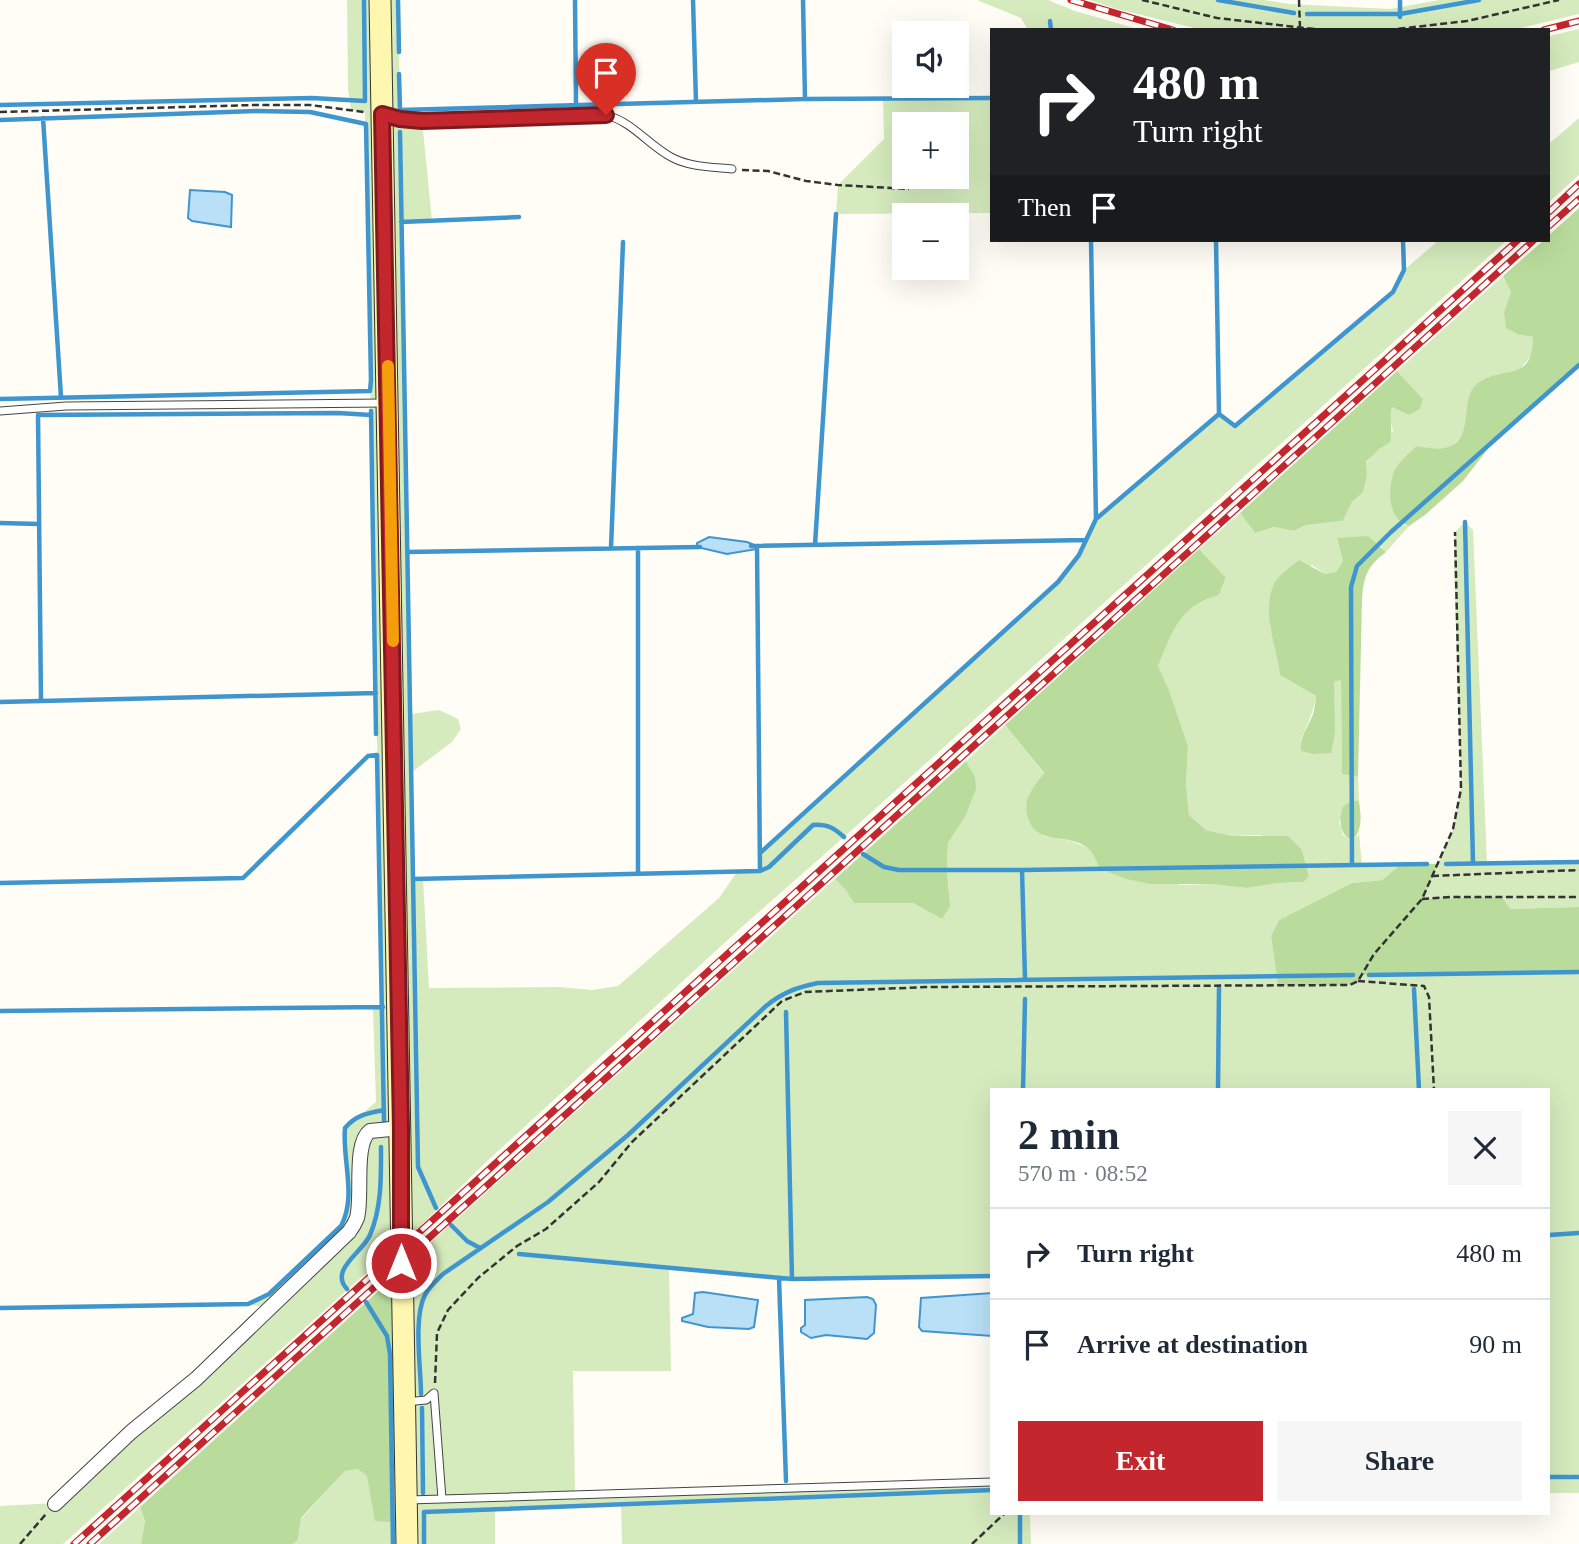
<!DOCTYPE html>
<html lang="en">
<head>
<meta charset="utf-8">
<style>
  :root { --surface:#fff; --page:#f6f6f7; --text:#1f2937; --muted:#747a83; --line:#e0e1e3; --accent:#c4262e }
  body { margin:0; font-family:Georgia,serif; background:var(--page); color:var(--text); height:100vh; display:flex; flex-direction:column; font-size:26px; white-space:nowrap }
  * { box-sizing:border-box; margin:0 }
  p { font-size:23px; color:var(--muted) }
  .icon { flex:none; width:38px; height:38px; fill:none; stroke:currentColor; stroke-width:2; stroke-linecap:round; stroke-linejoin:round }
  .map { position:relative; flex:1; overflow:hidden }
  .drawer { position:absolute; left:990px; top:1088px; width:560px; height:427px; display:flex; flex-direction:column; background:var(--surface); border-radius:0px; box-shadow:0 7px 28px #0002 }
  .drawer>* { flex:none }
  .top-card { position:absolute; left:990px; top:28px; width:560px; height:214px; border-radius:0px; box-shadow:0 7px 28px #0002; background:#202124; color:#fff; overflow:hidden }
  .fabs { position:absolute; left:892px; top:21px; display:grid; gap:14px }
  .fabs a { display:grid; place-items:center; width:77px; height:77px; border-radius:0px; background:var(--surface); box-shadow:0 7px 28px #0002; font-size:35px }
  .pin { position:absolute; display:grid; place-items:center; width:60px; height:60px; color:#fff; margin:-72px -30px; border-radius:50% 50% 50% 0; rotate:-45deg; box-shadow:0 0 7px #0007 }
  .pin .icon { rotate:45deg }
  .me { position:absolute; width:77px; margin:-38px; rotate:0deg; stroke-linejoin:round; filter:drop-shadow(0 0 5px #0008) }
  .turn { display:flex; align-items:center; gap:24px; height:147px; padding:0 28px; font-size:32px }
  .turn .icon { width:91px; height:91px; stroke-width:2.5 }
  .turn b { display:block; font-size:49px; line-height:60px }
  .then { display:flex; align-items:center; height:66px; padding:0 28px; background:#0003; gap:14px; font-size:26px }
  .round { display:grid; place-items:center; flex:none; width:74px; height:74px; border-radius:0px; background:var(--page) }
  .overview { display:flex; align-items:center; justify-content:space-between; height:119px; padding:0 28px }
  h1 { font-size:42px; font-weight:700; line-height:52px }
  .button { display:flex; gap:14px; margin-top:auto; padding:14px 28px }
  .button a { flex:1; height:80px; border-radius:0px; background:var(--accent); color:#fff; font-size:28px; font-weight:700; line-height:80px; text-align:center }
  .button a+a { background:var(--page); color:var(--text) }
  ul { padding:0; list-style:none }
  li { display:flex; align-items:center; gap:21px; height:91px; padding:0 28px; border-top:2px solid var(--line) }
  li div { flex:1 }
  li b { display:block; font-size:26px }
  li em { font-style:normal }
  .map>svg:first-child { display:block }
  .green { fill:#d5ebbd; fill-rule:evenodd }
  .forest { fill:#b9dc9c }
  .water { fill:#b9e0f7; stroke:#3f96cf; stroke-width:2 }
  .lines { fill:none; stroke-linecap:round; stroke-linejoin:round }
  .stream { stroke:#3f96cf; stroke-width:4.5 }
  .lane-casing { stroke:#444; stroke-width:9 }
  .street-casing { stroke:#444; stroke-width:16 }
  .secondary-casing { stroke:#333; stroke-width:23 }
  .path { stroke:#333; stroke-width:2.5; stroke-dasharray:7 3.5; stroke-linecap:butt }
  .lane { stroke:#fff; stroke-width:7 }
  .street { stroke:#fff; stroke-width:14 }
  .secondary { stroke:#fff6b0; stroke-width:21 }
  .rail-casing { stroke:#c4262e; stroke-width:7 }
  .rail { stroke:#fff; stroke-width:4.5; stroke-dasharray:13; stroke-linecap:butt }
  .route-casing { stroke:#7f191e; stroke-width:18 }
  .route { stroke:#c4262e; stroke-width:12 }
  .slow { stroke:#f59e0b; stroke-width:12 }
</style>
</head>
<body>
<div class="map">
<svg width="1579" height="1544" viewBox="0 0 1579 1544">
  <rect width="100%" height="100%" fill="#fffdf5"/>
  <path class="green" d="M347,0H372L392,1250L63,1544H0V1506L55,1503L269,1308L248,1304L269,1294L340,1226C357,1196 342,1160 345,1128L376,1102L373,1007L382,1006L365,112L351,110L348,89Z
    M389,0H398L400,110H421L432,221L401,222L411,714L439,710L458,719L461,729L452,742L412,772L414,879H423L429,988L559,987L592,990L618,986L719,898L737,872L760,871V853L1058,582L1079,555L1096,519L1219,414L1235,425L1393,292L1404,270L1439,240H1507L844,837L744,925L484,1164L408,1238L406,879Z
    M977,0H1048L1075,11L1141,30H1028L1021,18Z
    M1089,0H1264L1290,4L1390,9L1439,0H1579V14L1513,30H1203L1117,9Z
    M1579,29V62L1549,71V36Z
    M992,98V213L836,214L838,185L884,139L883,99ZM957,124V177H905V124Z
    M1579,118V175L1549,202V144Z
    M1503,276L1511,292L1504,312L1520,335L1533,337V353L1519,371L1495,376L1471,393C1467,412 1469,441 1445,448C1437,451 1424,447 1416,446L1405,459L1400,524L1409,526L1386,552L1379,544L1337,538L1343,561L1336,572L1325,574L1312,565L1270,599V627L1278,654L1280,675L1316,696C1313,715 1307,724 1300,742L1334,682L1341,680L1342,774L1358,777L1359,801H1352L1339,822L1343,835L1352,841L1359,834L1362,865L1401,864L1382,880L1352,883L1279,920L1271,936L1278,984L1362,975L1579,972V1493H1549V1090H992V1276L792,1279L669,1268L671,1371H573L575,1495L992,1482V1514H1030L1031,1544H622L621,1505L495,1510V1544H415L409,1262L835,879L847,890L854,903H913L942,919L949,892L947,871L948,843L965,817L975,777L966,761L1005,725L1044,774L1029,794L1044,836L1071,841L1181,885L1211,884L1247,888L1278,883L1304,882L1309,876L1302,850L1260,835L1232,836L1206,830L1189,815L1186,784L1188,746L1169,690L1158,666C1173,631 1179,606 1219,595L1226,579L1199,549L1240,513L1255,533L1274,527L1294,531L1306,525L1343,521L1352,502L1363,492L1367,476L1366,463L1393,431L1390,418L1392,407L1409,415L1420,409L1423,399L1397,371Z
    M1465,522L1473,530L1487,863L1579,862V907L1509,909L1422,899L1453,829L1461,789L1454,562L1455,532Z
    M392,1445L397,1446L399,1544H293L298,1540L301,1519L345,1471L359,1469L367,1475Z
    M140,1507L145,1521L141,1544H99Z"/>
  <path class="forest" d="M1579,208V365L1494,441L1463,481L1425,515L1409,526C1388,520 1387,490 1394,472C1397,463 1410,453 1416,446C1424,447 1436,450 1444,448C1477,442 1458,398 1477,384C1501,364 1533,385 1533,337L1520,335L1506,328L1504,312L1511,292L1503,276L1544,240H1549V235Z
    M1397,371L1423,399L1420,409L1409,415L1392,407C1389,419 1393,429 1390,442L1379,449L1366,462L1367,476L1363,492L1352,502L1343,521L1306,525L1294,531L1274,527L1255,533L1240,513Z
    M1368,536L1386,552C1367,567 1364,575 1362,599L1358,777L1342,774L1341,680L1334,682L1335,733L1331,753L1313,754L1301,751C1300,737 1306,730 1311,719C1315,712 1315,703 1316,696L1280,675C1277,646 1260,611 1275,582C1280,574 1292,566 1299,560L1325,574L1336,572L1343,561L1337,538Z
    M1199,549L1226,578L1219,595C1179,606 1173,631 1158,666L1169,690L1188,746L1186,784L1189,815L1206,830L1232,836H1288L1302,850L1309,876L1304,882L1278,883L1247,888L1211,884H1150L1127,879L1100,869C1097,863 1094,853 1089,849C1070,832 1037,847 1028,818C1022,797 1033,789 1044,773L1005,725Z
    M966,761L975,777L976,789L965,817L948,843L947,871L950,906L942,919L913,903H854L846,890L835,879Z
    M1352,801H1359C1361,816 1363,830 1352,841C1338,832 1339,821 1343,806Z
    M1401,864H1438L1423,899L1502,897L1510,909L1579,907V972L1362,975L1358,981L1350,985H1278L1271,936L1279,920L1352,883L1382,880Z
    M394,1277L397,1446H392L393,1522L375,1521L367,1476L358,1469L345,1471L301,1518L298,1540L293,1544H141L145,1521L140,1507Z"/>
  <path class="water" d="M190,190L225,192L232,195L231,227L192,221L188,218Z
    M709,537L747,542L757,546V549L727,554L697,547V543Z
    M703,1292L758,1300L754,1327L749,1329L708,1327L682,1321V1318L693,1314L695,1293Z
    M992,1293V1336L922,1331L919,1327L921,1298Z
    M867,1297L873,1299L876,1305L874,1333L867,1339L826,1335L811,1338L801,1332V1328L805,1325V1300Z"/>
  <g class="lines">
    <path class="stream" d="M398,0L399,52
      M575,0L576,104
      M693,0L696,102
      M803,0L805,99
      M1218,0L1294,13
      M1400,0V14L1479,0
      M1307,14H1400V17
      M1050,21L1051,30
      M399,74L400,110L805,99L992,98
      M0,105L312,98L365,101L364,0
      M43,118L61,397
      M0,120L256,111L310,112L366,124L371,380L370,391L0,399
      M400,132L418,1167L436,1208
      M401,222L519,217
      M1091,240L1096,519
      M1216,240L1219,414
      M371,411L376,734
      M1465,522L1473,863
      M0,523L39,524
      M815,545L836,214
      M751,546L1086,540
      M757,546L760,871
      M611,548L623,242
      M638,548V874
      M408,552L700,547
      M41,701L38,415L338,413L371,415
      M0,702L376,693
      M760,853L1058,582L1079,555L1096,519L1219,414L1235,426L1393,292L1404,270L1403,240
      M863,854L884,867L899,870H1022
      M1446,864L1579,862
      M1352,865L1351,587L1357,566L1391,532L1579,365
      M414,879L760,871L769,867L813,825C828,824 834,828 844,837
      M0,883L243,878L368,756L377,755L384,1121
      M1369,975L1579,972
      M1025,979L1022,870L1427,864
      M1414,989L1419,1090
      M0,1011L383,1007
      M786,1012L792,1279
      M1023,1090L1025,999
      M1218,1090L1219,988
      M451,1225L467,1241L480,1248
      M1549,1235L1579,1233
      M519,1254L792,1279L992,1276
      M779,1278L786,1481
      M347,1289C329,1270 362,1253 370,1235C382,1207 381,1176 381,1147
      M366,1302L387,1336L390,1354L393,1544
      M0,1308L248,1304L269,1294L341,1226C357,1196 342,1160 345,1128C356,1115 368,1113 384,1110
      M421,1394C421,1368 413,1318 425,1295C429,1287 437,1280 443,1274L548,1202L628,1135L766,1006C782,993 797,987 818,983L1353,975
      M422,1408L423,1493
      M1549,1477H1579
      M424,1544V1512L992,1490
      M1020,1544V1514"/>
    <defs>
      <path id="lane" d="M386,115L400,119L422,121L606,115C633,122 647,144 671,157C689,167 712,167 732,169
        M0,411L66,406L384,403
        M405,1402L426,1400L434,1393L442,1499L992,1482
        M408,1500L442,1499"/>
      <path id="street" d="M55,1504L131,1432L196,1379L349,1232C352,1228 355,1223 357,1218C363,1196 353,1144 370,1131L401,1128"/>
      <path id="secondary" d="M380,0L407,1544"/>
    </defs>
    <use href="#lane" class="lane-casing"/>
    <use href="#street" class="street-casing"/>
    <use href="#secondary" class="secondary-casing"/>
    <path class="path" d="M1142,0L1217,18L1322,30
      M1299,0L1300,28
      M1388,30L1467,21L1559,0
      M0,112L255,105H310L364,112
      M742,170L768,171L806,181L838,185L909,189
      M1432,876L1579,870
      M1422,899L1450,897H1579
      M1358,981L1424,986L1429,997L1434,1090
      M435,1383L437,1333L448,1310L478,1278L517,1246L546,1229L599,1182L632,1142L782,1001L805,992L928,987L1350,985L1358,981L1374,954L1422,899L1453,829L1461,789L1455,532
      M20,1544L46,1514
      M972,1544L1004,1514"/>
    <use href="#lane" class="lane"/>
    <use href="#street" class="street"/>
    <use href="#secondary" class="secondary"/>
    <defs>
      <path id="rail" d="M1071,0L1173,30
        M1544,30L1579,21
        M1549,212L1579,184
        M1549,226L1579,199
        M74,1544L1518,240
        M90,1544L1534,240"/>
    </defs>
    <use href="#rail" class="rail-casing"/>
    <use href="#rail" class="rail"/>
  </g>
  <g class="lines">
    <defs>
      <path id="route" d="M401,1263V1128L382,114L400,119L422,121L606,115"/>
    </defs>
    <use href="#route" class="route-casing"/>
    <use href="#route" class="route"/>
    <path class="slow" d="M388,366L393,641"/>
  </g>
</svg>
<div class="fabs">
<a><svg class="icon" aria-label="sound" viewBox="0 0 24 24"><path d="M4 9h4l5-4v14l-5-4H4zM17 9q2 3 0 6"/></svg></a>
<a>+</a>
<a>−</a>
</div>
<div class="pin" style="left:606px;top:115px;background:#d93025"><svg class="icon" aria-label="arrive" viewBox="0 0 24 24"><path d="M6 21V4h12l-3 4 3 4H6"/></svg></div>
<svg class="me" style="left:401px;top:1263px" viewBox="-20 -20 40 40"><circle r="17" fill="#c4262e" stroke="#fff" stroke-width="3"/><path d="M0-11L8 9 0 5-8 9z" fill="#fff"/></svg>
<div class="top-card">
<div class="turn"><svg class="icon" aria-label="right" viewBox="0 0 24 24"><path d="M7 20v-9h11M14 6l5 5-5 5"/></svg><div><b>480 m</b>Turn right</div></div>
<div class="then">Then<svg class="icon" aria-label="arrive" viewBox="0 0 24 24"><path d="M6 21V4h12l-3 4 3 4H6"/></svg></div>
</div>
<section class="drawer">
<div class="overview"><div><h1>2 min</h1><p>570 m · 08:52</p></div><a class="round"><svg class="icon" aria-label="close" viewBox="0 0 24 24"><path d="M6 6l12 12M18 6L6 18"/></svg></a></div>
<ul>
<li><svg class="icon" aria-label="right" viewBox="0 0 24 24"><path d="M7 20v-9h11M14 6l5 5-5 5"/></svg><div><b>Turn right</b></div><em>480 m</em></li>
<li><svg class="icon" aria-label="arrive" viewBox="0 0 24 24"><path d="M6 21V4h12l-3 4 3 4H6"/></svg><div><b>Arrive at destination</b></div><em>90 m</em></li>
</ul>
<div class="button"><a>Exit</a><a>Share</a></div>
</section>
</div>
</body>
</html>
